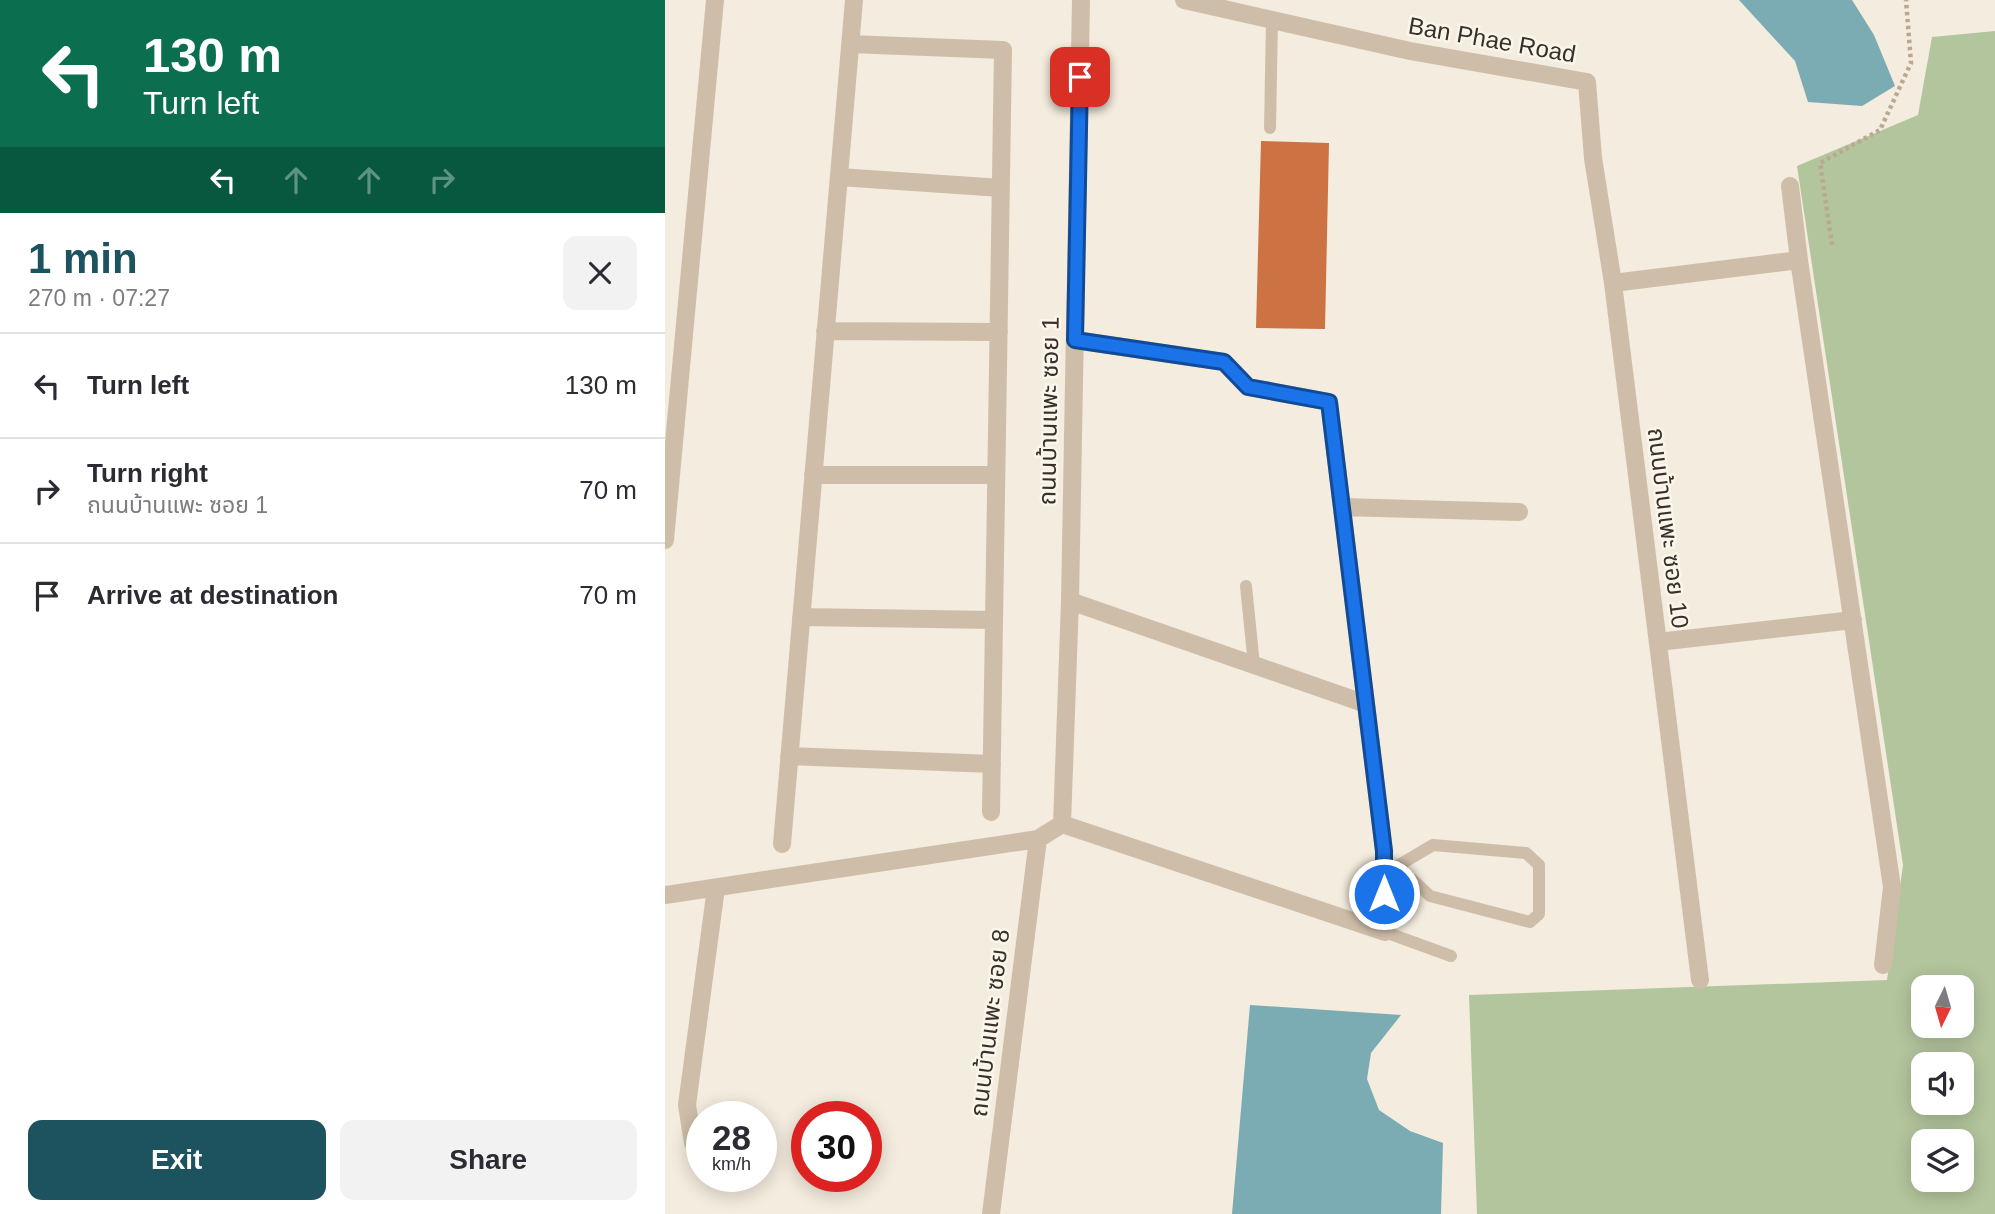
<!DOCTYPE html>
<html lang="en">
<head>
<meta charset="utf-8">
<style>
  :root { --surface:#fff; --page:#f2f2f3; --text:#2b2b33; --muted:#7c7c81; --line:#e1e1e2; --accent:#1c535f }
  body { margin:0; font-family:Arial,"Noto Sans Thai",sans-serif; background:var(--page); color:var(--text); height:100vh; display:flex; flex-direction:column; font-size:26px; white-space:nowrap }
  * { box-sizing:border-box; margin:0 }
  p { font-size:23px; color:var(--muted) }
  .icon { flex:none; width:38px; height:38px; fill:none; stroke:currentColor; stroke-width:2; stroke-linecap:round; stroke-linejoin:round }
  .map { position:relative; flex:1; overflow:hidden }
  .side { display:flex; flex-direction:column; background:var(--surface); width:665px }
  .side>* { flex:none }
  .guide { background:#0b6e4f; color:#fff; overflow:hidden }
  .needle { width:46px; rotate:185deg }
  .fabs { position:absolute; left:1246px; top:975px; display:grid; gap:14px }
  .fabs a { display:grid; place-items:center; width:63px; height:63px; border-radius:14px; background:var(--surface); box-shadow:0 4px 18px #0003; font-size:35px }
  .speed { position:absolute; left:21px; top:1101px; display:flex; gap:14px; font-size:35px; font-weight:700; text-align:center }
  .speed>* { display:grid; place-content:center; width:91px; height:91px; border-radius:50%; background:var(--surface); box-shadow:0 4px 18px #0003; line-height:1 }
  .speed small { font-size:18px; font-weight:400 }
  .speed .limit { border:10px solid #d22; background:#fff; color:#111 }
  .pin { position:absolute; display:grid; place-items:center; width:60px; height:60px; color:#fff; margin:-30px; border-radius:14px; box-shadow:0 4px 10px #0006 }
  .me { position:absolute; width:77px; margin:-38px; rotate:0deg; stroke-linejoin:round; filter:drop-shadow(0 0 5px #0008) }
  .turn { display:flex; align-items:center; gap:24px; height:147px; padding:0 28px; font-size:32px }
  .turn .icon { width:91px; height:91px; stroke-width:2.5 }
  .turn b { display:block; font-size:49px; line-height:60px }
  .lanes { display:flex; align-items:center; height:66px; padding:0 28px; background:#0003; justify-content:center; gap:35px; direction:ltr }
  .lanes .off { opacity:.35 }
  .round { display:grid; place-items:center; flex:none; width:74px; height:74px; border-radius:14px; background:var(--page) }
  .head { display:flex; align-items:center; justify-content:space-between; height:119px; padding:0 28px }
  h1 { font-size:42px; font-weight:600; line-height:52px; color:var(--accent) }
  .primary-button { display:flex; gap:14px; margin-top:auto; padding:14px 28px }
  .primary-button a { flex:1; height:80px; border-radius:14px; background:var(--accent); color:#fff; font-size:28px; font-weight:600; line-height:80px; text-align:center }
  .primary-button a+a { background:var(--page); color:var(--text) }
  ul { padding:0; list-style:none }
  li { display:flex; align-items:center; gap:21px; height:105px; padding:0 28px; border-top:2px solid var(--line) }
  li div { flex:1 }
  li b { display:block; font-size:26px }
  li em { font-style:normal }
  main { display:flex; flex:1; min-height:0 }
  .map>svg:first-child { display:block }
  .green { fill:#b3c59d; fill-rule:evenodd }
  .water { fill:#7babb3 }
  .building { fill:#cd7343 }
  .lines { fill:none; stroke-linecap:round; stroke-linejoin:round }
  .path { stroke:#baa893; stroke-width:4.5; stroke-dasharray:3.5 3.5; stroke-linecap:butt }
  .service { stroke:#cebea9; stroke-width:12 }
  .minor { stroke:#cebea9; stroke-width:18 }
  .route-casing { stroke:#114b97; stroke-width:18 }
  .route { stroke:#1a73e8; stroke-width:12 }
  .labels { text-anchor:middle; stroke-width:5; stroke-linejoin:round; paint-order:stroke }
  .street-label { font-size:24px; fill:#3a3029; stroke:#fbf6eb }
</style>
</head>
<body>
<main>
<section class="side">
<div class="guide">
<div class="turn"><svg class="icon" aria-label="left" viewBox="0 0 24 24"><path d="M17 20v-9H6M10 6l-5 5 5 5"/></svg><div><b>130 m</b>Turn left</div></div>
<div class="lanes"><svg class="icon" aria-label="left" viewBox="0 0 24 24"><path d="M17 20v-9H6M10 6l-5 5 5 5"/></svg><svg class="icon off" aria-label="ahead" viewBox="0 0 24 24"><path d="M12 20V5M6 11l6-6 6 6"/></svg><svg class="icon off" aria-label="ahead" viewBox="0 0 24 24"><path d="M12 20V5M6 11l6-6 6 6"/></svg><svg class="icon off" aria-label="right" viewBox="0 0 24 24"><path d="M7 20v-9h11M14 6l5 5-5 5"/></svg></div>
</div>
<div class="head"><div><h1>1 min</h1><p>270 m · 07:27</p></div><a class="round"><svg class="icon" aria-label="close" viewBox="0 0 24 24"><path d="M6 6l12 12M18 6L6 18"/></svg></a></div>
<ul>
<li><svg class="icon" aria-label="left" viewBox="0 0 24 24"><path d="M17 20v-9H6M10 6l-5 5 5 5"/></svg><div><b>Turn left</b></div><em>130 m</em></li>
<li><svg class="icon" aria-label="right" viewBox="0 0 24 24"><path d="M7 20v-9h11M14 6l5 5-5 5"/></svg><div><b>Turn right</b><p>ถนนบ้านแพะ ซอย 1</p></div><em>70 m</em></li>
<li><svg class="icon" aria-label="arrive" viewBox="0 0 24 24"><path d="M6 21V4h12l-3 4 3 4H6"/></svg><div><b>Arrive at destination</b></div><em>70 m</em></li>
</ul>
<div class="primary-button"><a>Exit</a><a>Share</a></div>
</section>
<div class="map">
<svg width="1330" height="1214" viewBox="0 0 1330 1214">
  <rect width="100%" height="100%" fill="#f4ecde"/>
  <path class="green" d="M1330,31V1214H812L804,995L1222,980L1238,865L1132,166L1253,115L1267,37ZM1258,987H1297V1026H1258ZM1258,1064H1297V1102H1258ZM1258,1141H1297V1180H1258Z"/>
  <path class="water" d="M1074,0H1187L1209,35L1230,86L1197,106L1143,102L1130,61Z
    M585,1005L736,1015L706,1053L702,1079L714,1110L745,1131L778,1143L776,1214H567Z"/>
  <path class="building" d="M596,141L664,143L660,329L591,328Z"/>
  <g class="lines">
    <path class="path" d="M1167,245L1155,163L1215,130L1246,63L1241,0"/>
    <path class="service" d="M605,128L607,21
      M581,586L589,665
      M768,845L861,853L874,865V914L865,922L765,896L748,880L719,874Z
      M720,932L786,956"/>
    <path class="minor" d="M519,0L745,51L922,82L928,158L948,283L1035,980
      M185,44L338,50L326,812
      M174,177L336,188
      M1125,186L1134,260L1227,887L1218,965
      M948,283L1134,260
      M160,331L334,332
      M148,475H331
      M677,507L854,512
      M0,540L50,0
      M405,601L701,704
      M136,617L329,620
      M993,642L1188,620
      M124,756L327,764
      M397,824L720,932L719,851L664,402L583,387L559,362L410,340
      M397,824L405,601L416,0
      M117,844L189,0
      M0,895L373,839L397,824
      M37,1154L28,1143L22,1105L51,888
      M326,1214L373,839"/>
  </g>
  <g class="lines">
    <defs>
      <path id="route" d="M415,77L410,340L559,362L583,387L664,402L719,851V894"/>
    </defs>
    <use href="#route" class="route-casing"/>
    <use href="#route" class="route"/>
  </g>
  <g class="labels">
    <g class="street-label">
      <text transform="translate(827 40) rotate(10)" y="8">Ban Phae Road</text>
      <text transform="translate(384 411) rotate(-89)" y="8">ถนนบ้านแพะ ซอย 1</text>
      <text transform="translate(1003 528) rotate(83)" y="8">ถนนบ้านแพะ ซอย 10</text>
      <text transform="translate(325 1023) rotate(-83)" y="8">ถนนบ้านแพะ ซอย 8</text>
    </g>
  </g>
</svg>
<div class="fabs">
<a><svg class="needle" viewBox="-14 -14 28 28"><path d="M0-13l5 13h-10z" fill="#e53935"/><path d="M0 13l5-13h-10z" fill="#7c7c81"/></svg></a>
<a><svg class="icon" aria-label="sound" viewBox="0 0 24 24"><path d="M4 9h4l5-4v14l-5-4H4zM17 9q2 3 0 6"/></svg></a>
<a><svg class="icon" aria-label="layers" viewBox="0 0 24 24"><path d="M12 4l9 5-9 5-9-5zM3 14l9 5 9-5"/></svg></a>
</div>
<div class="speed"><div>28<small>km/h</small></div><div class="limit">30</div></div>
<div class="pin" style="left:415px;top:77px;background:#d93025"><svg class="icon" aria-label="arrive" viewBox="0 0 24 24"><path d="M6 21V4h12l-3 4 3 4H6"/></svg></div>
<svg class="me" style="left:719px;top:894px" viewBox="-20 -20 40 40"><circle r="17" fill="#1a73e8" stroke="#fff" stroke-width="3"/><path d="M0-11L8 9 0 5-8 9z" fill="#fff"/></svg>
</div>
</main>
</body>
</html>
